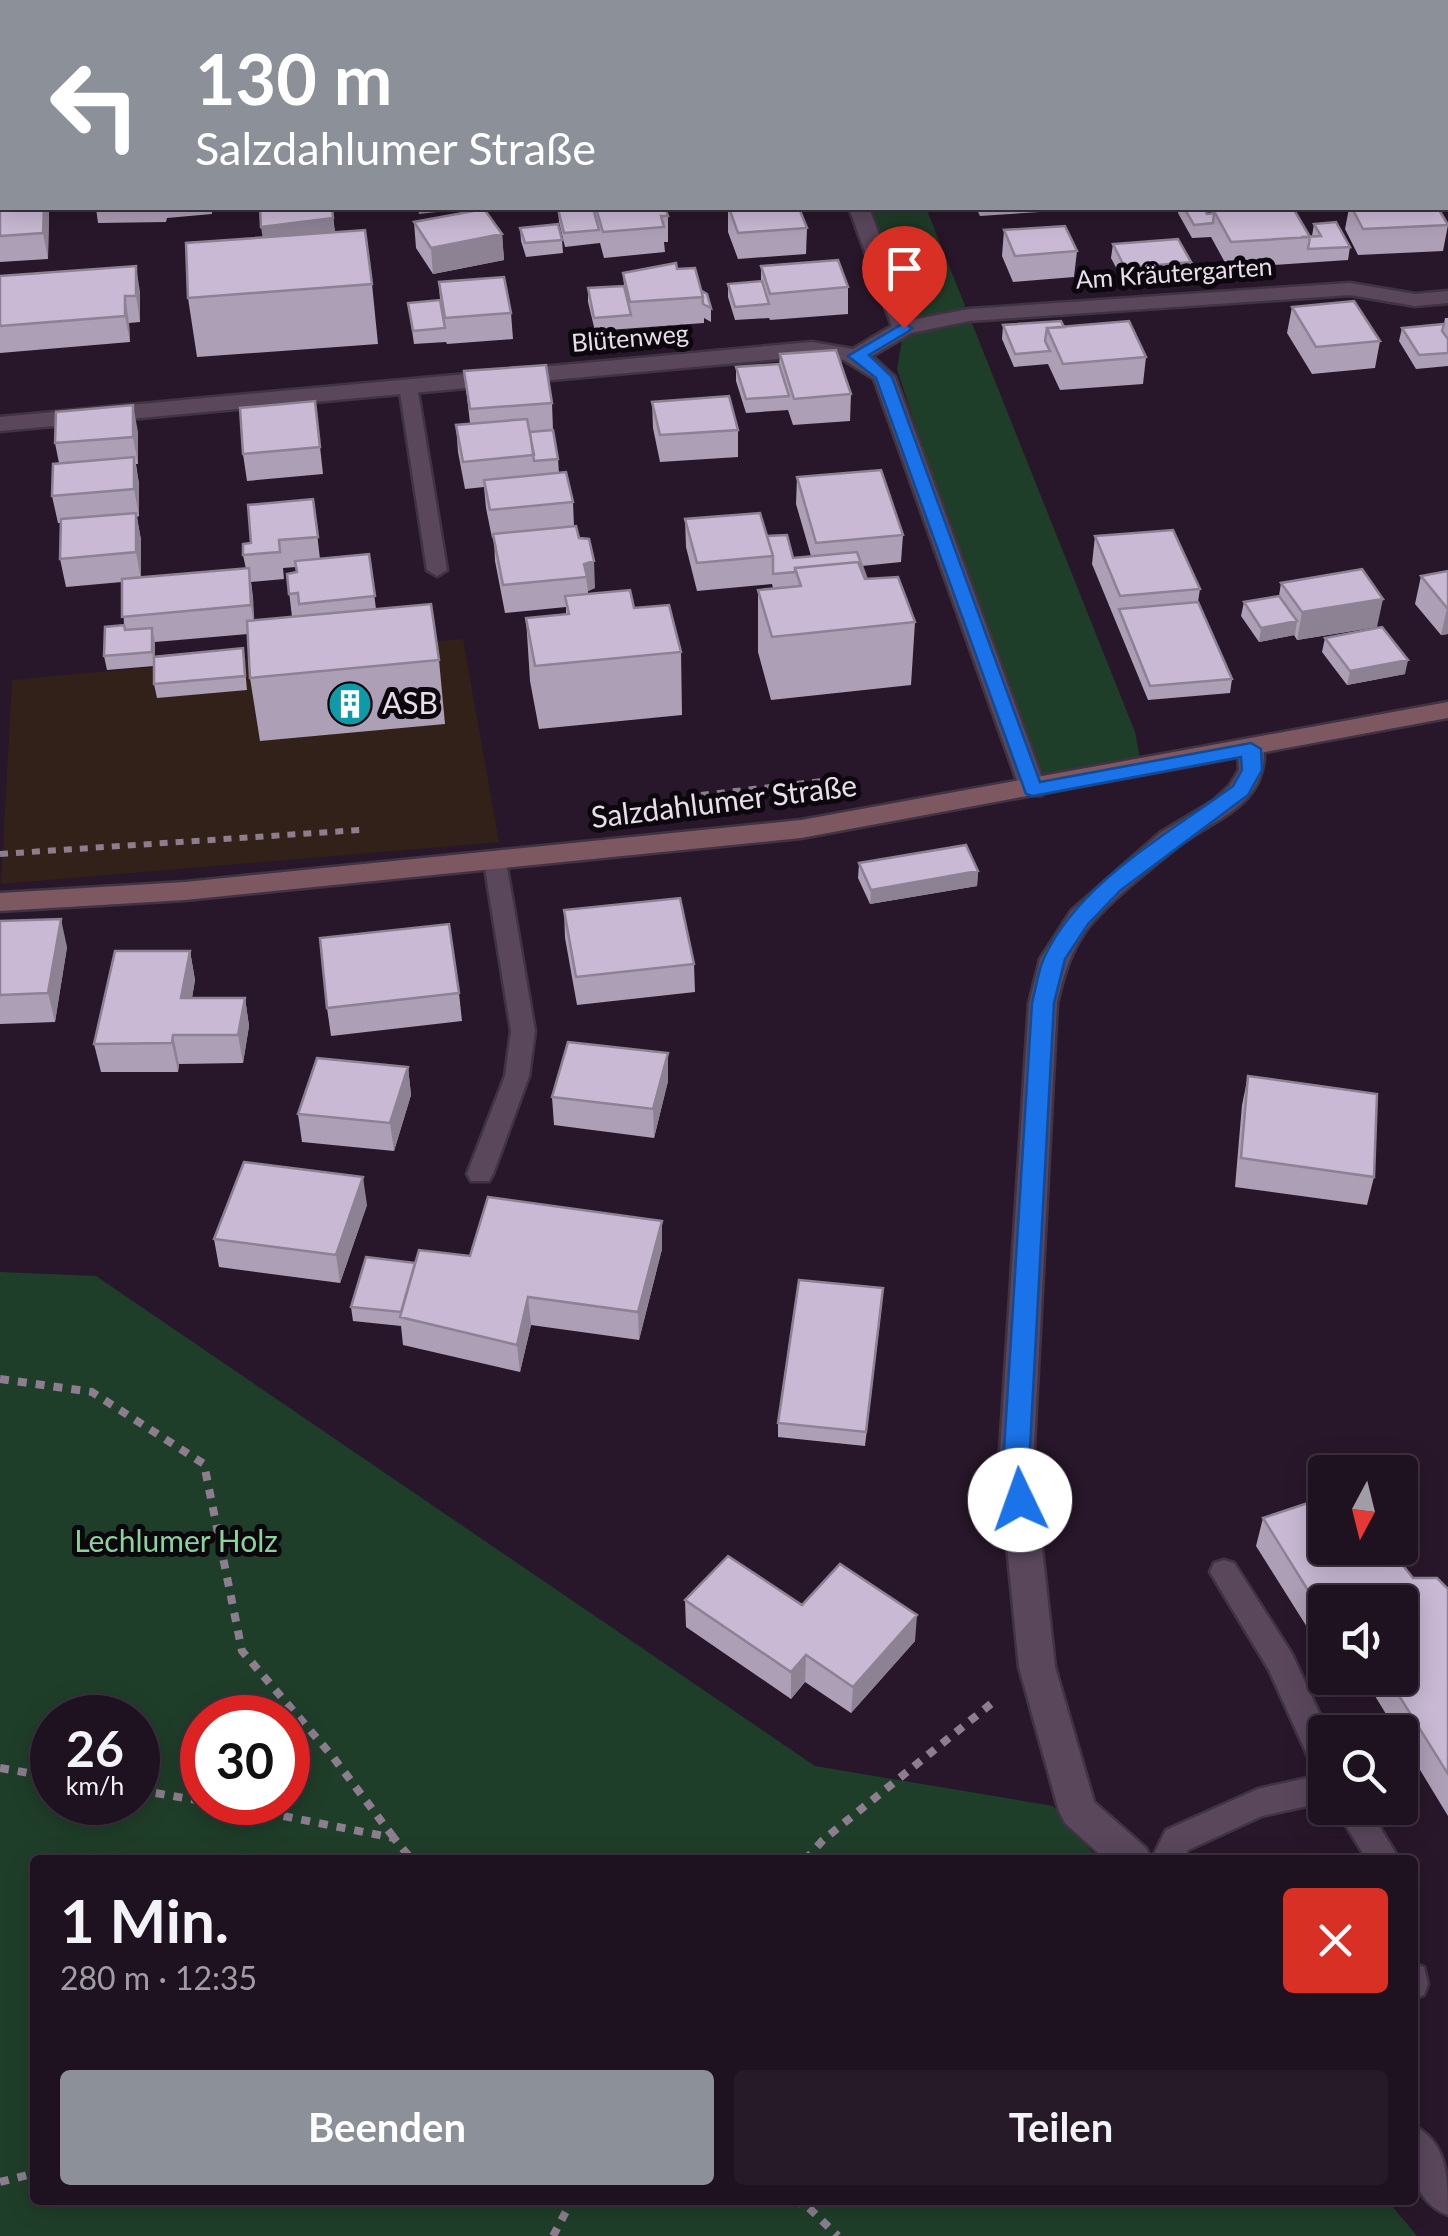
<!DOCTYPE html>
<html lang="de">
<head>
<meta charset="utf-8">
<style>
  :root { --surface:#1e1120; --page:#261a29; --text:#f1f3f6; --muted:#a19da5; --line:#3c313e; --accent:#8c9099 }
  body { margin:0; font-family:Lato,sans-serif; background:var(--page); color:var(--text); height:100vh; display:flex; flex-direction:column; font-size:38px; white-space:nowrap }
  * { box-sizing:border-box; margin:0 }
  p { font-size:32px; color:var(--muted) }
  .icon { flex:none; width:55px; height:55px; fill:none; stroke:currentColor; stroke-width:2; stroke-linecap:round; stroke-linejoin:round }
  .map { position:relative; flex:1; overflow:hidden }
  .details { position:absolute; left:30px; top:1855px; width:1388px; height:350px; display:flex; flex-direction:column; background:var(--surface); border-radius:10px; box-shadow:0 5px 25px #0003,0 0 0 2px var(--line) }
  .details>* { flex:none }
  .guide { position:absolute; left:0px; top:0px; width:1450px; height:210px; box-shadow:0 5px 25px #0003,0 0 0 2px var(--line); background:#8c9099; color:#fff; overflow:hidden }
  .needle { width:65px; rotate:187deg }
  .fabs { position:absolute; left:1308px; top:1455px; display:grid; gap:20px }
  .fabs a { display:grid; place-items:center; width:110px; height:110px; border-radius:10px; background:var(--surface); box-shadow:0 5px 25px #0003,0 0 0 2px var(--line); font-size:50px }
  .speed { position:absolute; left:30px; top:1695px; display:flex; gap:20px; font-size:50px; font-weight:700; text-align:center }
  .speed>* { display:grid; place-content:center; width:130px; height:130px; border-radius:50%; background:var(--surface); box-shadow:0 5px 25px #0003,0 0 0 2px var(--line); line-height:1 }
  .speed small { font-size:25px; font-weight:400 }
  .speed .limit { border:15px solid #d22; background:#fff; color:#111 }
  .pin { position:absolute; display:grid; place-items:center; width:85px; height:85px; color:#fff; margin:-102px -42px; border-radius:50% 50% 50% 0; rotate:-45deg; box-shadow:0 0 10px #0007 }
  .pin .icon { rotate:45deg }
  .me { position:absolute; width:110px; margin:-55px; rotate:357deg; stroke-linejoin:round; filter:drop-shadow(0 0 8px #0008) }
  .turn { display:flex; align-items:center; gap:35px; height:210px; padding:0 30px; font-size:45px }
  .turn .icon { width:130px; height:130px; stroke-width:2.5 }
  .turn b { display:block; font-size:70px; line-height:85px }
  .round { display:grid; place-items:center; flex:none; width:105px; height:105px; border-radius:10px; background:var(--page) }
  .head { display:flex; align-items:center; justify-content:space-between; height:170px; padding:0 30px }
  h1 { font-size:60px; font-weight:700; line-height:75px }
  .action { display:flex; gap:20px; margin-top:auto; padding:20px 30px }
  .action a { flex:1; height:115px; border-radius:10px; background:var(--accent); color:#fff; font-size:40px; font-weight:700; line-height:115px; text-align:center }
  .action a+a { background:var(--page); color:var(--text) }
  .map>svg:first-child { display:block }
  .commercial { fill:#322118 }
  .green { fill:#1f3e29; fill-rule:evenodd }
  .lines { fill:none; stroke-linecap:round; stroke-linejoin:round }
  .service-casing { stroke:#403342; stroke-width:5 }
  .minor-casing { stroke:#403342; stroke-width:5 }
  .secondary-casing { stroke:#403342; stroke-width:5 }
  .path-far2 { stroke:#8c7e8e; stroke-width:4; stroke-dasharray:5 5; stroke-linecap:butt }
  .path-far1 { stroke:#8c7e8e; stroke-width:6; stroke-dasharray:8 8; stroke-linecap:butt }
  .path { stroke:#8c7e8e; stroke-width:8; stroke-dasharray:9 9; stroke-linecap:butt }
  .service { fill:#5a475c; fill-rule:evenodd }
  .minor { fill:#5a475c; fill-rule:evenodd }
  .secondary { fill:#7e5860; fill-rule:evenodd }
  .wall { fill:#ad9fb6; fill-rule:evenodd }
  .shaded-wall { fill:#8d8294 }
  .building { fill:#c9b9d4; stroke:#8d8294; stroke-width:2.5 }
  .route { fill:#1a73e8; stroke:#114b97; stroke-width:2.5 }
  .labels { text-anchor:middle; stroke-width:10; stroke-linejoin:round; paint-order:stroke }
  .far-street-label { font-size:25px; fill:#e8ddea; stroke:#0c060d }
  .poi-label { font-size:30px; fill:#e8ddea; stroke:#0c060d; text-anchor:start }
  .street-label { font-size:30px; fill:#e8ddea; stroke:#0c060d }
  .park-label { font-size:30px; fill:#8ad39f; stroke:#0c060d }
</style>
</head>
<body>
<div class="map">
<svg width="1448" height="2236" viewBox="0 0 1448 2236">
  <rect width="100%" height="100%" fill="#28172a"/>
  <path class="commercial" d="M463,639L499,842L1,884L12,680Z"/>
  <path class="green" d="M858,208H926L1135,732L1142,769L1033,789L897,369L904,328Z
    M0,1272L96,1276L815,1766L1053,1806L1099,1860H35V2200H1387L1417,2236H0ZM52,1718H138V1802H52ZM202,1718H288V1802H202Z"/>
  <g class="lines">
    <defs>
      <path id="service" d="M1009,0H1025L1026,2H1011Z
        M1151,0H1167L1168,2H1153Z
        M1317,0H1333L1335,2H1319Z
        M408,380L417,386L447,570L437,576L427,570L399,386Z
        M495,855L506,862L535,1031L529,1076L493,1174L489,1181H471L467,1174L505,1076L511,1031L484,862Z
        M1224,1560L1234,1563L1292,1654L1328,1732L1325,1773L1314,1770L1269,1670L1210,1572L1214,1563Z
        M1325,1774V1802L1262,1816L1188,1850L1183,1860H1151L1166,1830L1258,1789Z
        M1335,1808H1368L1400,1860H1367Z
        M1412,1963L1424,1967L1428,1984L1424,1995L1412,1999Z"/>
      <path id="minor" d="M0,155H2V167H0Z
        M849,208H869L912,320L969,309L1350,283L1415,294L1448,291V303L1415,306L1350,295L969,321L911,333L872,356L895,377L1046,789L1042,795H1024L1020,789L874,379L844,360L812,356L0,431V417L812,342L853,349L892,326Z
        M1251,741L1264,749C1267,806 1214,818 1177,847C1149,870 1114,897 1090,925C1071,949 1064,974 1057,1003L1033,1466L1055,1667L1094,1802L1146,1848L1152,1860H1106L1065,1823L1059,1811L1019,1667L999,1466L1029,1003L1040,959L1071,911L1160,833L1213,801L1230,785L1239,770L1238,749Z
        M1412,2125C1448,2141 1448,2179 1448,2215C1408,2199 1412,2162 1412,2125Z"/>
      <path id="secondary" d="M1448,702V718L801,838L185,900L0,911V893L185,882L801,820Z"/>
    </defs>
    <use href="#service" class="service-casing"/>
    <use href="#minor" class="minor-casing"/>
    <use href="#secondary" class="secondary-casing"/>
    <path class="path-far2" d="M0,2L11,1"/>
    <path class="path-far1" d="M701,795L822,781
      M0,854L360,830"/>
    <path class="path" d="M0,1379L92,1392L204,1464L242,1651L333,1757L394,1838
      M0,1768L52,1777
      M138,1790L202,1801
      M213,1802L394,1838L412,1860
      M805,1860L823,1840L997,1699
      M0,2182L35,2173
      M793,2200L809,2208L838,2236
      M553,2236L572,2200"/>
    <use href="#service" class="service"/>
    <use href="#minor" class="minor"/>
    <use href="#secondary" class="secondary"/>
  </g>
  <path class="wall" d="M367,0H468V2H368Z
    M543,0H604V2H544Z
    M674,0H736V2H675Z
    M1053,0H1121L1122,2H1054Z
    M1211,0H1281V2H1212Z
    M1372,0H1433V2H1373Z
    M0,91H2V145H0Z
    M0,174L2,208H49L48,259L0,262Z
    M96,208H212V214L167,218L166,222L98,223Z
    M332,208L335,232L372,284L378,344L197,357L188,298L263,238Z
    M572,208H665L668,216V242H664L665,252L604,258L600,243L565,247L559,222L558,209Z
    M728,208L807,228L806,254L738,259L728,232Z
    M976,208H1040V212L980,216Z
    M1179,208H1204L1207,214L1214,213V211L1310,237L1312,236L1314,224L1350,247L1348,260L1228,268L1211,237L1192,238L1178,213Z
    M1349,208H1438L1448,225L1443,251L1358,255L1345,229Z
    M414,222L502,234L504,260L433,274L416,248Z
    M520,228L562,240L563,253L526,257L521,241Z
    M1004,230L1077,251L1074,277L1013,282L1002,256Z
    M1113,244L1191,262L1189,276L1123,281L1111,258Z
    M761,266L848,287V314L770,320L769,318L735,320L728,297V284L761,281Z
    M677,269L702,291L711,308V322L704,318V323L595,331L588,302V288L624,286L623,273Z
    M0,276L140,292V322L129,323L130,342L0,353Z
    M439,282L511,313L513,339L447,344L446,342L414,344L408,303L440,300Z
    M1292,307L1380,341L1375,368L1312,374L1287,333Z
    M1445,318H1448V366L1416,369L1399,341L1402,328L1444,324Z
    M1003,325L1064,327L1146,357L1143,384L1060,390L1048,364L1014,367L1002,339Z
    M780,354L851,394L850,421L793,425L788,410L746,413L736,381V367L779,366Z
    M464,371L552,403L553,430L558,459L559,473L535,475L573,502L574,526L595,588L588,591V594L634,608L681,652L682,715L539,729L530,681L526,618L566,614V607L505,613L495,561L494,537L492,538L486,508L484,487L465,489L458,452L456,425L470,423Z
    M315,401L323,474L247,481L243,454Z
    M652,402L738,430V457L660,462L653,428Z
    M138,432V464H136L139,484V516L137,517L141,540V578L246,569L243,555L251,543L313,499L320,559L369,554L376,609L439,660L445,724L260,741L250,678L248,634L155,642V656L243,648L247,690L157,698L154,684V666L107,670L104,656L124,625L122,582L66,587L60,559L61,523H58L52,496L59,463L55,443ZM296,567L297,572L287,574L292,617L254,620L251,582L284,579L283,568Z
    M797,477L903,535L901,562L862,566L865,579L915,622L911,685L771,700L758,652V590L773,588L772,584L697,591L686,547L685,519L767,537L793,558L811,556L796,504Z
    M1095,536L1200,589L1198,602L1232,679L1230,693L1148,700L1092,564Z
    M1448,571V634L1441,635L1415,604L1421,576Z
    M1281,583L1377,627L1297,640L1294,635L1259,642L1241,616L1244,602L1279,596Z
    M1325,638L1405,674L1347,685L1322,652Z
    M859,863L978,871L977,886L870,904L858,878Z
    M564,910L694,964L695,992L577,1005L565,938Z
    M0,921L67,947L55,1022L0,1024Z
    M190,951L195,980L192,998H245L249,1026L243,1063L179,1064L178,1072H101L94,1044Z
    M459,993L462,1021L331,1036L327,1008Z
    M408,1067L411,1095L394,1151L302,1142L298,1114Z
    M1248,1076L1374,1177L1367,1205L1235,1187L1242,1105Z
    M668,1081L654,1138L554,1125L552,1097Z
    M367,1205L340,1283L219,1267L214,1239Z
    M662,1249L639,1340L531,1325L520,1372L403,1345L401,1326L353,1321L351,1307L415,1263L470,1256Z
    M882,1303L865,1446L778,1437V1423Z
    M1263,1518L1325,1548L1448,1589V1816L1400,1737V1732H1397L1364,1678H1400V1602H1325V1631L1312,1635L1256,1546Z
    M685,1600L802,1605L915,1641L851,1713L805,1682L791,1699L686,1627Z"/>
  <path class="shaded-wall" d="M44,208H49L48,259L43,233Z
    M332,208L336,244L265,253L261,227Z
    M418,208H472L419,214Z
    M502,234L504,260L433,274L431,248Z
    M136,266L140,292V322L136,296Z
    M125,296L129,323L130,342L125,316Z
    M133,405L138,432V464L133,437Z
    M134,457L139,484V516L134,489Z
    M136,513L141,540V580L136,552Z
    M594,561L595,588L588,591L584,564Z
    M249,568L253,596L255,633L251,605Z
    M1383,599L1377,627L1297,640L1302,612Z
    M1448,608V634L1441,635L1447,608Z
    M1297,621L1295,635L1259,642L1261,628Z
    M152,628L155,642V666L152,652Z
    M1408,660L1405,674L1347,685L1350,671Z
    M978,871L977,886L870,904L871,890Z
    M61,919L67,947L55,1022L48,993Z
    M190,951L195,980L187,1026L181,998Z
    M245,998L249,1026L243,1063L238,1035Z
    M173,1035L179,1064L178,1072L172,1043Z
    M668,1053V1081L654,1138L653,1109Z
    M408,1067L411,1095L394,1151L390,1123Z
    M363,1177L367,1205L340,1283L336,1255Z
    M662,1221V1249L639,1340L638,1312Z
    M528,1297L531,1325L520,1372L517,1345Z
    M1325,1606V1631L1312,1635L1319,1608Z
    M917,1615L915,1641L851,1713L853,1687Z
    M806,1655L805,1682L791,1699V1672Z"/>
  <path class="building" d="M888,0H956L957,2H889Z
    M1067,0H1121L1122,2H1069Z
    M0,91H2V119H0Z
    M0,174H2V208H44L43,233L0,236Z
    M260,208H332L333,218L261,227Z
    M572,208H593L599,230L564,233L558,209Z
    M596,208H665L668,216H661L664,227L603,232Z
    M729,208H799L807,228L738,233Z
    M1184,208H1204L1207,214L1214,213L1213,223L1194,225Z
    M1258,208H1293L1310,237L1231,242L1214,211Z
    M1352,208H1438L1448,225L1363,229Z
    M484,209L502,234L431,248L414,222Z
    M1336,222L1350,247L1308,249L1310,237H1301L1321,236L1314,224Z
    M558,224L562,240L525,243L520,228Z
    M1065,226L1077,251L1015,256L1004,230Z
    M365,230L372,284L188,298L186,243Z
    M1178,239L1191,262L1125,268L1113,244Z
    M838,260L848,287L770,294L761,266Z
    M676,263L677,269L695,268L703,297L630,302L623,273Z
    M136,266V296H125V316L0,326V276Z
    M504,277L511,313L445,318L439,282Z
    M762,281L769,304L735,307L728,284Z
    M624,286L631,315L594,318L588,288Z
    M702,291L707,294L711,308L703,304Z
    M440,300L445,328L413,331L408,303Z
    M1354,301L1380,341L1316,347L1292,307Z
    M1061,321L1064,327L1047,328L1045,341L1050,351L1015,354L1003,325Z
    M1129,321L1146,357L1063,364L1047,328Z
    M1444,324L1442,331L1448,339V353L1419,355L1402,328Z
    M836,350L851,394L794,399L780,354Z
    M779,364L789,396L746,399L736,367Z
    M546,365L552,403L470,409L464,371Z
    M729,396L738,430L660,435L652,402Z
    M315,401L320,447L243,454L240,408Z
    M133,405V437L55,443L56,412Z
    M527,419L534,455L463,462L456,425Z
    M553,430L558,459L534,461L530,432Z
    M134,457V489L52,496L53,464Z
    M881,470L903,535L816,543L797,477Z
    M566,472L573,502L490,510L484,480Z
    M313,499L318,537L279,540L280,552L243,555V544L251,543L248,505Z
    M136,513V552L60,559L61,519Z
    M760,513L773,556L697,563L685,519Z
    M576,526L579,538L589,539L594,561L584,564L587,577L503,585L493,534Z
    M1173,530L1200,589L1120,596L1095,536Z
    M787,535L793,558L857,552L866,577H864L858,562L795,568V572L773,574V556L767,536Z
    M369,554L375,596L299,604L298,593L289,594L287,574L297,572L295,561Z
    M858,562L865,579L898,577L915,622L772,637L758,590L801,586L795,568Z
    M249,568L251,605L122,617V579Z
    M1362,569L1383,599L1302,612L1281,583Z
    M1448,571V608H1447L1421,576Z
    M630,590L634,608L669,605L681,652L535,666L526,618L569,614L565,596Z
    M1279,596L1297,621L1261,628L1244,602Z
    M1198,602L1232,679L1150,686L1119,609Z
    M431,604L439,660L250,678L247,621Z
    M124,625L125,630L152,628V652L104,656L105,627Z
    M1382,627L1408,660L1350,671L1325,638Z
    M243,648L245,676L154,684V657Z
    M966,845L978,871L871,890L859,863Z
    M680,898L694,964L576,977L564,910Z
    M61,919L48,993L0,995V921Z
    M449,924L459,993L327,1008L320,938Z
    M115,951H190L181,998H245L238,1035H173L172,1043L94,1044Z
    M568,1042L668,1053L653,1109L552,1097Z
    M317,1058L408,1067L390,1123L298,1114Z
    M1248,1076L1377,1094L1374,1177L1241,1158Z
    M244,1162L363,1177L336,1255L214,1239Z
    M488,1197L662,1221L638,1312L528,1297L517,1345L400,1317L419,1250L470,1256Z
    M366,1257L415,1263L401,1312L351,1307Z
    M799,1280L883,1288L866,1432L778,1423Z
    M1314,1501L1325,1514V1548H1389L1413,1578H1437L1448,1589V1774L1388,1678H1400V1602H1342L1341,1601L1325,1602V1606L1319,1608L1263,1518Z
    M728,1556L802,1605L840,1564L917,1615L853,1687L806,1655L791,1672L685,1600Z"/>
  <path class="route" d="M904,323L912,328L909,331L869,355L892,377L1040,782L1251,743L1261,749L1262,770L1248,795L1121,890L1088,924L1065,959L1054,1003L1029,1466L1033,1500L1029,1507L1020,1510L1011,1507L1003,1466L1032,1003C1036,988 1038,971 1044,958C1079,882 1168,834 1233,786L1242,770L1241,757L1033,796L1026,794L876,378L848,356Z"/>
  <defs>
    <symbol id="building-disc" viewBox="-11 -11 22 22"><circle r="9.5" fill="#0f9aa8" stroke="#0c060d"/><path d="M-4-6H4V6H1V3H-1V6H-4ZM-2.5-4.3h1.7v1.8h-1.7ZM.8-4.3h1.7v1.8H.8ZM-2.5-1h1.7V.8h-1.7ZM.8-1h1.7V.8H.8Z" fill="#fff"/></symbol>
  </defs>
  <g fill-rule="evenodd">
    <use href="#building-disc" x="325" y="679" width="50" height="50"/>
  </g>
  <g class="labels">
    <g class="far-street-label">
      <text transform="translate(1174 273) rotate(-4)" y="9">Am Kräutergarten</text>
      <text transform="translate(630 338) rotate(-5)" y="9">Blütenweg</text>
    </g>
    <g class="poi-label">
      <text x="382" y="714">ASB</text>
    </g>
    <g class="street-label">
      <text transform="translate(724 802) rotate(-7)" y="10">Salzdahlumer Straße</text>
    </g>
    <g class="park-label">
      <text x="176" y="1552">Lechlumer Holz</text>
    </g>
  </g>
</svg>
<div class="fabs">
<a><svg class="needle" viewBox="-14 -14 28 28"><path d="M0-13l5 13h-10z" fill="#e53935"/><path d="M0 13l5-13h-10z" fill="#a19da5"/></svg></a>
<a><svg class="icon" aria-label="sound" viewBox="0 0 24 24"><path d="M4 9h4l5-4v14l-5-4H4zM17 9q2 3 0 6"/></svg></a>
<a><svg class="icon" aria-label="search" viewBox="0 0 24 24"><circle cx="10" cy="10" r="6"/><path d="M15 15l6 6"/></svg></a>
</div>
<div class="speed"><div>26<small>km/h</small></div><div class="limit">30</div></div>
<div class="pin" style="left:904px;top:328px;background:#d93025"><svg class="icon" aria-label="arrive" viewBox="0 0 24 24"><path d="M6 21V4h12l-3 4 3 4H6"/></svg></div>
<svg class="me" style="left:1020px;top:1500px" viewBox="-20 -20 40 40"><circle r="19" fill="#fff"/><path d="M0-13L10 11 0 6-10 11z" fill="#1a73e8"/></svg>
<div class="guide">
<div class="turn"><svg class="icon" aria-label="left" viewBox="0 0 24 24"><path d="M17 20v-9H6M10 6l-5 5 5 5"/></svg><div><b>130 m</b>Salzdahlumer Straße</div></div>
</div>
<section class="details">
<div class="head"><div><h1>1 Min.</h1><p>280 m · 12:35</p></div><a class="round" style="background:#d93025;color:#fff"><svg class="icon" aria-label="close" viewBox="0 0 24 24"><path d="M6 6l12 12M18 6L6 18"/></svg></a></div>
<div class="action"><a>Beenden</a><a>Teilen</a></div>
</section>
</div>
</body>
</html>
